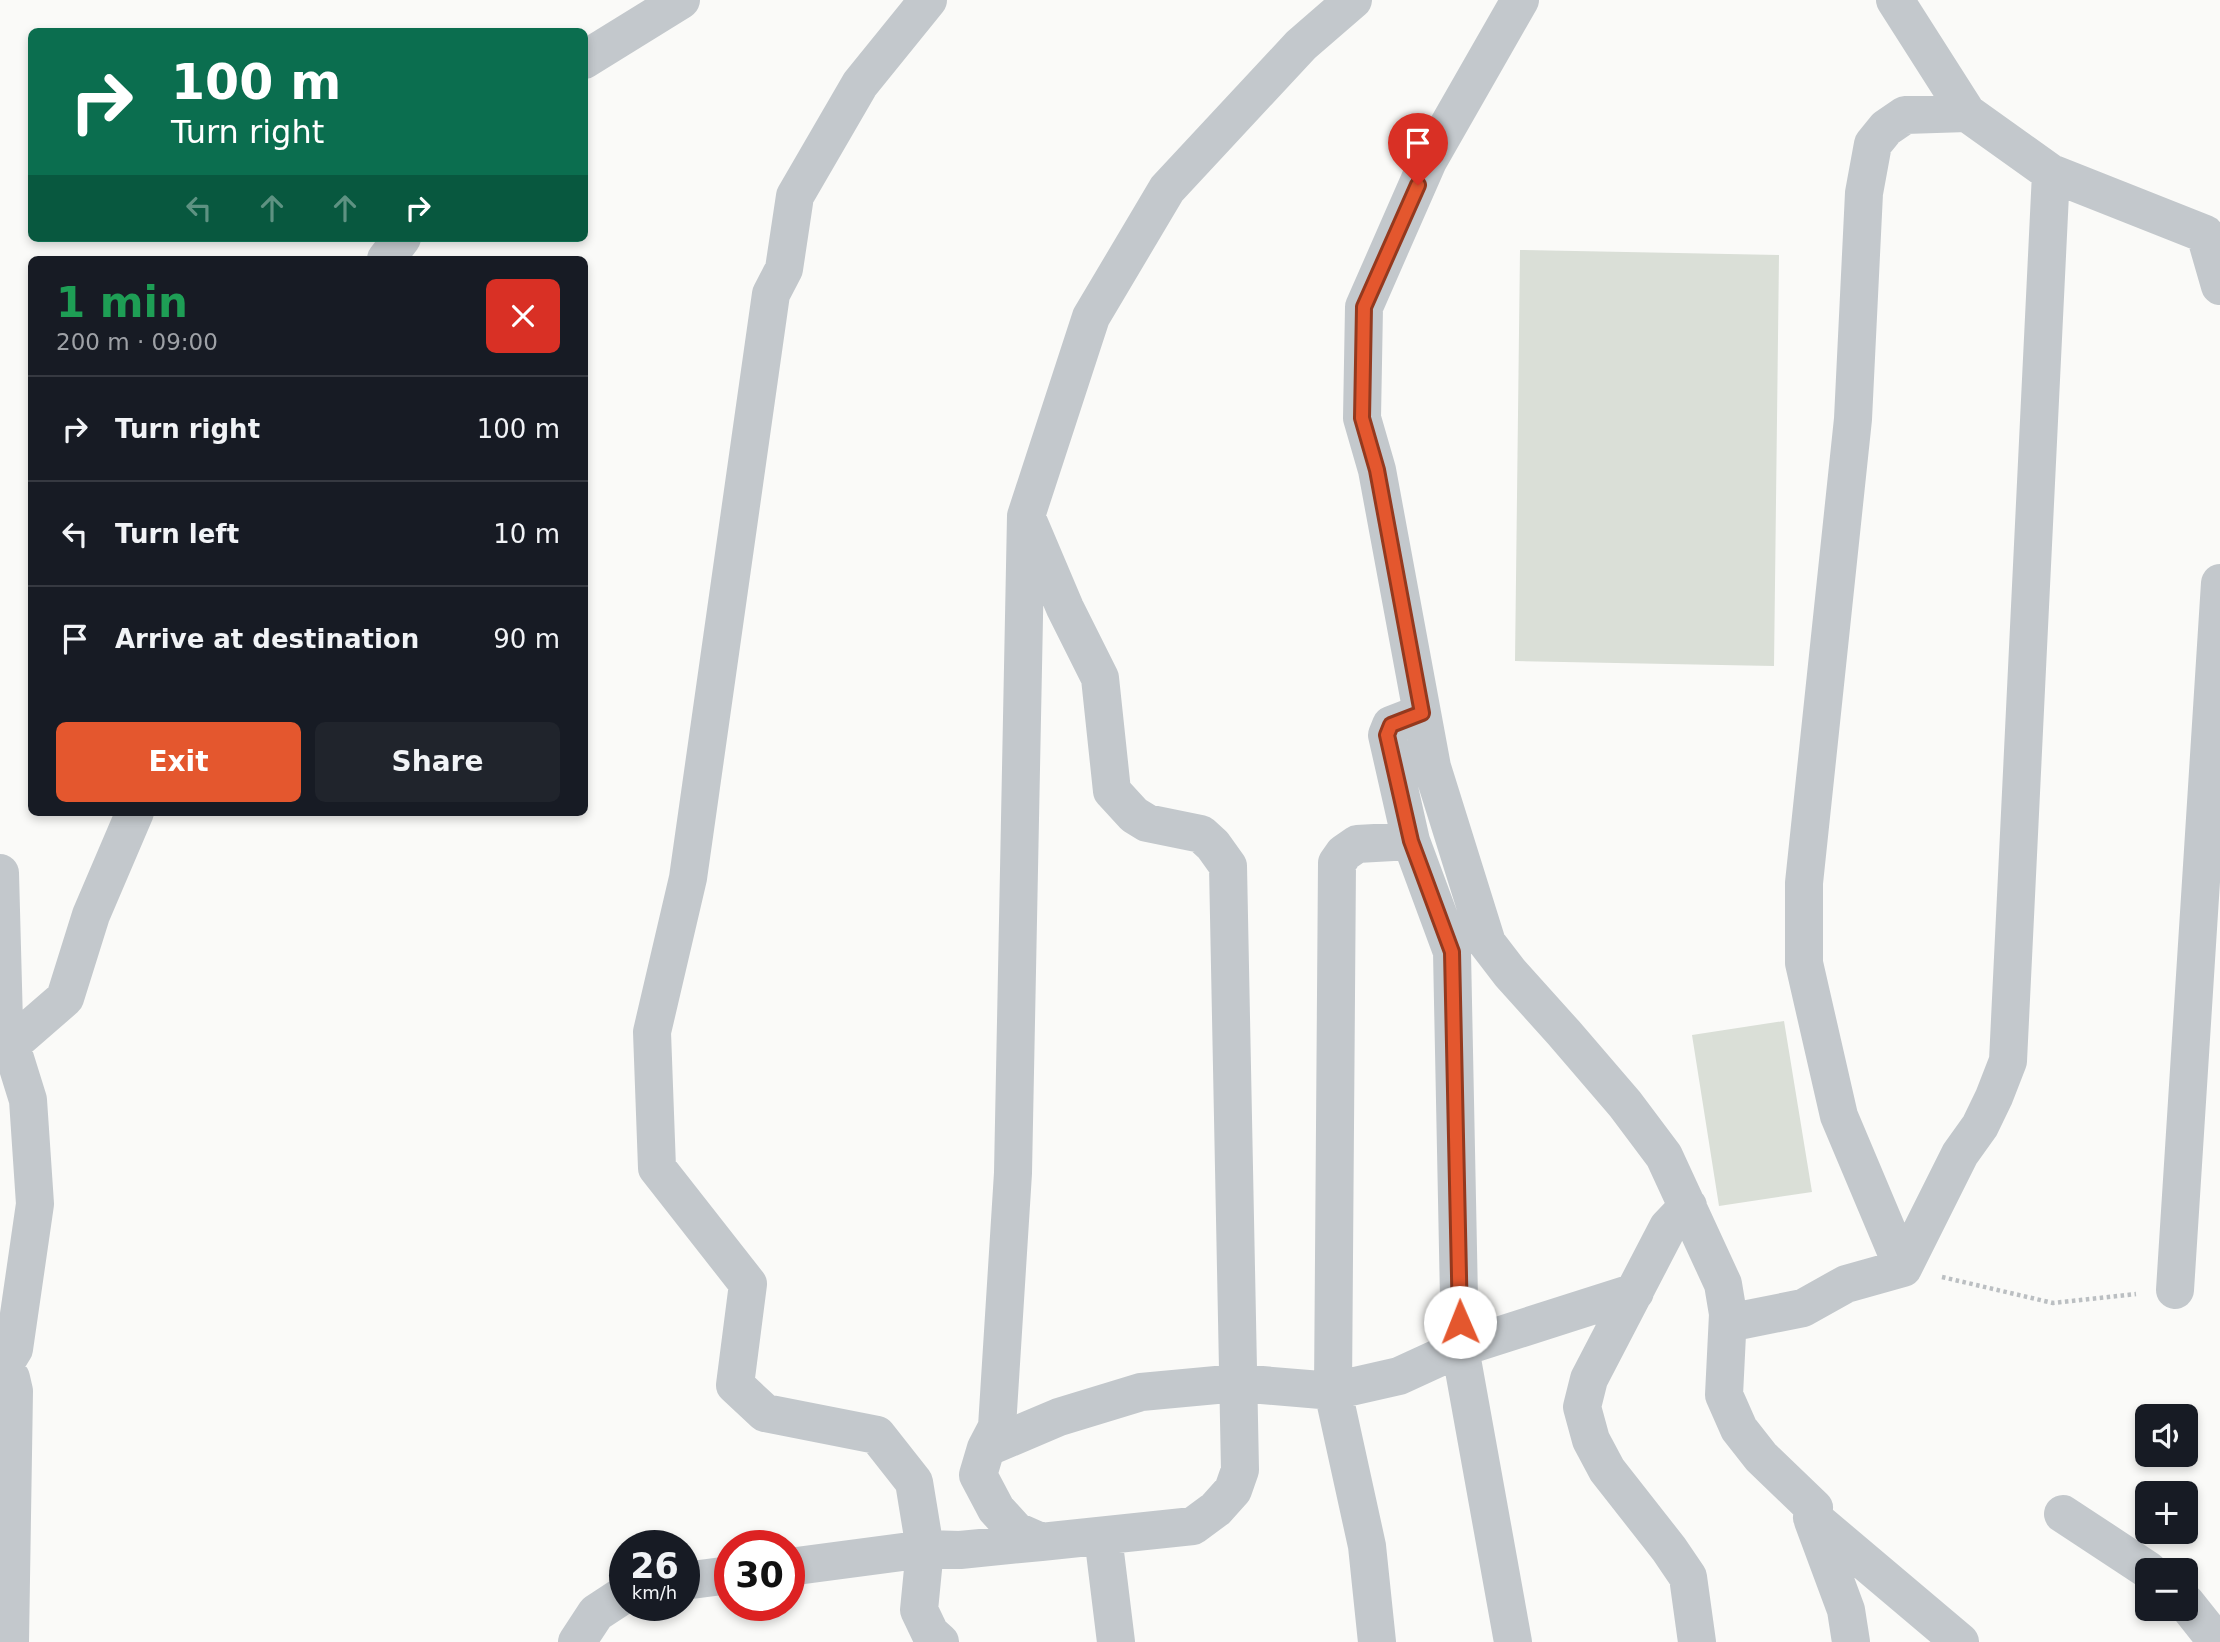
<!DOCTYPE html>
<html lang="en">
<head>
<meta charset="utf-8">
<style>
  :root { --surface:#171b24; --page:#20242c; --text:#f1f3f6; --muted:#9ea1a6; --line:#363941; --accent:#e4572e }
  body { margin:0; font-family:"DejaVu Sans",sans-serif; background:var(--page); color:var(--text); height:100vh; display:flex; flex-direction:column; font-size:26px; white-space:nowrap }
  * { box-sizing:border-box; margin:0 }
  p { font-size:23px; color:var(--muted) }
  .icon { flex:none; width:38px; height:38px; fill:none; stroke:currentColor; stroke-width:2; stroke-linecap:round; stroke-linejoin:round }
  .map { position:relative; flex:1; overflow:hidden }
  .details { position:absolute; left:28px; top:256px; width:560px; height:560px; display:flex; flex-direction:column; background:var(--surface); border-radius:10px; box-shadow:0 4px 10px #0003 }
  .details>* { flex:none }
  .top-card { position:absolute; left:28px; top:28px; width:560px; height:214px; border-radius:10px; box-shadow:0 4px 10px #0003; background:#0b6e4f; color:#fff; overflow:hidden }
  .fabs { position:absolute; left:2135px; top:1404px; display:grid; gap:14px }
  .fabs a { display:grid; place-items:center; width:63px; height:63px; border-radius:10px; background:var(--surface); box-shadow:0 4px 10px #0003; font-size:35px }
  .speed { position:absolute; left:609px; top:1530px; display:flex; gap:14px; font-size:35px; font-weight:700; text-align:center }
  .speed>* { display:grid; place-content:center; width:91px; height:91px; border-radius:50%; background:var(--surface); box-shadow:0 4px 10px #0003; line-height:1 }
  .speed small { font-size:18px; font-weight:400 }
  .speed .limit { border:10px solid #d22; background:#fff; color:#111 }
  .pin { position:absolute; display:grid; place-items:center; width:60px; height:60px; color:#fff; margin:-72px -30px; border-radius:50% 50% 50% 0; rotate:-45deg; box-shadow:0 0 7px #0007 }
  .pin .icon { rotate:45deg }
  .me { position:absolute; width:77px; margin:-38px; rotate:359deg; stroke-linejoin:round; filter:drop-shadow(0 0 5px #0008) }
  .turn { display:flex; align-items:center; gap:24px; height:147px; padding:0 28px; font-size:32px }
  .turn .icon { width:91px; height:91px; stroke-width:2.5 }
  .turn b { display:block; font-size:49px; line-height:60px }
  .lanes { display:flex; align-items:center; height:66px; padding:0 28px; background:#0003; justify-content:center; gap:35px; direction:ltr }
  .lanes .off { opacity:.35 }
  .round { display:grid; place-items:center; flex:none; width:74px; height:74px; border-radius:10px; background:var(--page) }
  .headline { display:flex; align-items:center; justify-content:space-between; height:119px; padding:0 28px }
  h1 { font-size:42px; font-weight:700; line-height:52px; color:#1e9e55 }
  .cta { display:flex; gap:14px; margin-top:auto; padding:14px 28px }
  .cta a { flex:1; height:80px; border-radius:10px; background:var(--accent); color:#fff; font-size:28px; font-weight:700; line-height:80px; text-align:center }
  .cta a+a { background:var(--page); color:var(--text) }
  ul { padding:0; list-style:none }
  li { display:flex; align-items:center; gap:21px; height:105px; padding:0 28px; border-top:2px solid var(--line) }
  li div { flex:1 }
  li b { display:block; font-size:26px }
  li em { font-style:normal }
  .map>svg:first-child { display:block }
  .green { fill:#dadfd7 }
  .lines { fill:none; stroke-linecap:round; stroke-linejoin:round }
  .path { stroke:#bbbfc2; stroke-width:4.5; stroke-dasharray:3.5 3.5; stroke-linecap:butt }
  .minor { stroke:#c3c8cc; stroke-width:38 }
  .route-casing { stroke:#94391e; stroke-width:18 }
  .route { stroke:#e4572e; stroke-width:12 }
</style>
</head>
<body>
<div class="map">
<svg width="2220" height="1642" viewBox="0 0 2220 1642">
  <rect width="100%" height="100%" fill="#fafaf8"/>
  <path class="green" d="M1520,250L1779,255L1774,666L1515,661Z
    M1784,1021L1812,1192L1719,1206L1692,1035Z"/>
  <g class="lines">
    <path class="path" d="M1942,1277L2053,1303L2136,1294"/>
    <path class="minor" d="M928,0L860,84L795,196L784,269L771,294L688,878L652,1032L657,1168L748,1284L735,1385L765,1413L877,1435L914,1482L925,1549L919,1610L930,1633L940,1642
      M1520,0L1428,161L1364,307L1362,418L1377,470L1432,767L1487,943L1510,973L1564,1033L1625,1104L1664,1156L1723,1284L1728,1314L1724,1395L1739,1429L1761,1457L1814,1508L1812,1517L1960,1642
      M1895,0L1967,113
      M584,60L681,0
      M386,259L402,238
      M1026,516L1065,608L1100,678L1112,791L1134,815L1147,823L1201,834L1213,845L1228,866L1240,1470L1233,1490L1216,1509L1193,1526L1041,1542L1016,1531L996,1509L978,1475L986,1448L997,1427L1013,1173L1026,516L1091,317L1167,189L1301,45L1353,0
      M1422,713L1391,725L1387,735L1411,841L1452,952L1460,1348L1513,1642
      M0,873L4,1023L28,1100L35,1204L14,1349L1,1370
      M11,1045L65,998L91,915L135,812
      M1688,1206L1668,1227L1589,1379L1582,1407L1591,1440L1607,1470L1669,1549L1688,1577L1697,1642
      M1903,1268L1839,1116L1804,963V883L1853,419L1864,193L1873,144L1886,128L1905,115L1967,113L2051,173L2205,234L2220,286
      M2175,1290L2220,583
      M1728,1323L1803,1308L1846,1284L1903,1268L1960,1154L1980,1126L1994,1097L2008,1061L2051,173
      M0,1370L11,1378L14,1391L10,1642
      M986,1448L1059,1417L1141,1392L1238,1383L1333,1391L1399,1376L1460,1348L1635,1292
      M2063,1514L2148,1570
      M1813,1521L1846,1610L1851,1642
      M1103,1536L1116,1642
      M789,1567L925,1549L960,1550L1041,1542
      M684,1581L730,1575
      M2186,1603L2217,1642
      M577,1642L596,1613L625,1594
      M1377,1642L1367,1546L1333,1391L1337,863L1344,853L1357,844L1411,841"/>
  </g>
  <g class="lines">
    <defs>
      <path id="route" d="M1418,185L1364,307L1362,418L1377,470L1422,713L1391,725L1387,735L1411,841L1452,952L1460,1322"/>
    </defs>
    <use href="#route" class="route-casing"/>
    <use href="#route" class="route"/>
  </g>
</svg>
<div class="fabs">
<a><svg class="icon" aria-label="sound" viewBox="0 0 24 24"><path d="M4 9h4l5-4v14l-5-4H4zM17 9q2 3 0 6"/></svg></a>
<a>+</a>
<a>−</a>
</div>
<div class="speed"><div>26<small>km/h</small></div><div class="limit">30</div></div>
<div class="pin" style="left:1418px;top:185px;background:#d93025"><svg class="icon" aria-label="arrive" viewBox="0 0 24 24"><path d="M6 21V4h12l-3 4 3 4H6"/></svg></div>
<svg class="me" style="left:1460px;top:1322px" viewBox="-20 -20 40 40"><circle r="19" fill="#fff"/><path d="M0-13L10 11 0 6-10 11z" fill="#e4572e"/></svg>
<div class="top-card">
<div class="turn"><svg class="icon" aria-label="right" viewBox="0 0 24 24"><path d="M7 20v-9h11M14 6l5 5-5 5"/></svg><div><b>100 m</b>Turn right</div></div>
<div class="lanes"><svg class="icon off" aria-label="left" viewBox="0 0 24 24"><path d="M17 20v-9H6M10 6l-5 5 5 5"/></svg><svg class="icon off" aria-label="ahead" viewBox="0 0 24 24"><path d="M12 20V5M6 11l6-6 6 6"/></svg><svg class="icon off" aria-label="ahead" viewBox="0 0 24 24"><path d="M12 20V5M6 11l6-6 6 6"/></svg><svg class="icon" aria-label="right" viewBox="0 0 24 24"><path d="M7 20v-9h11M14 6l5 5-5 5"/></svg></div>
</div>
<section class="details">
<div class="headline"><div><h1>1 min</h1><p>200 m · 09:00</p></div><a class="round" style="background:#d93025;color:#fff"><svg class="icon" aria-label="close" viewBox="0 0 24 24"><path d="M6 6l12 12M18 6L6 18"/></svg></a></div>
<ul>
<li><svg class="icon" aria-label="right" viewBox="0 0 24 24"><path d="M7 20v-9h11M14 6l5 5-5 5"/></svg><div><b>Turn right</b></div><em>100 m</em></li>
<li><svg class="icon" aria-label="left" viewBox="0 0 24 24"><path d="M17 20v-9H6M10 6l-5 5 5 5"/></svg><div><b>Turn left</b></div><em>10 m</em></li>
<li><svg class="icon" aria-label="arrive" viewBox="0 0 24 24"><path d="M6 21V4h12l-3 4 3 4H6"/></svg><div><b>Arrive at destination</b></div><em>90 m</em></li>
</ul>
<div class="cta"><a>Exit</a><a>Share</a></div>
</section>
</div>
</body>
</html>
